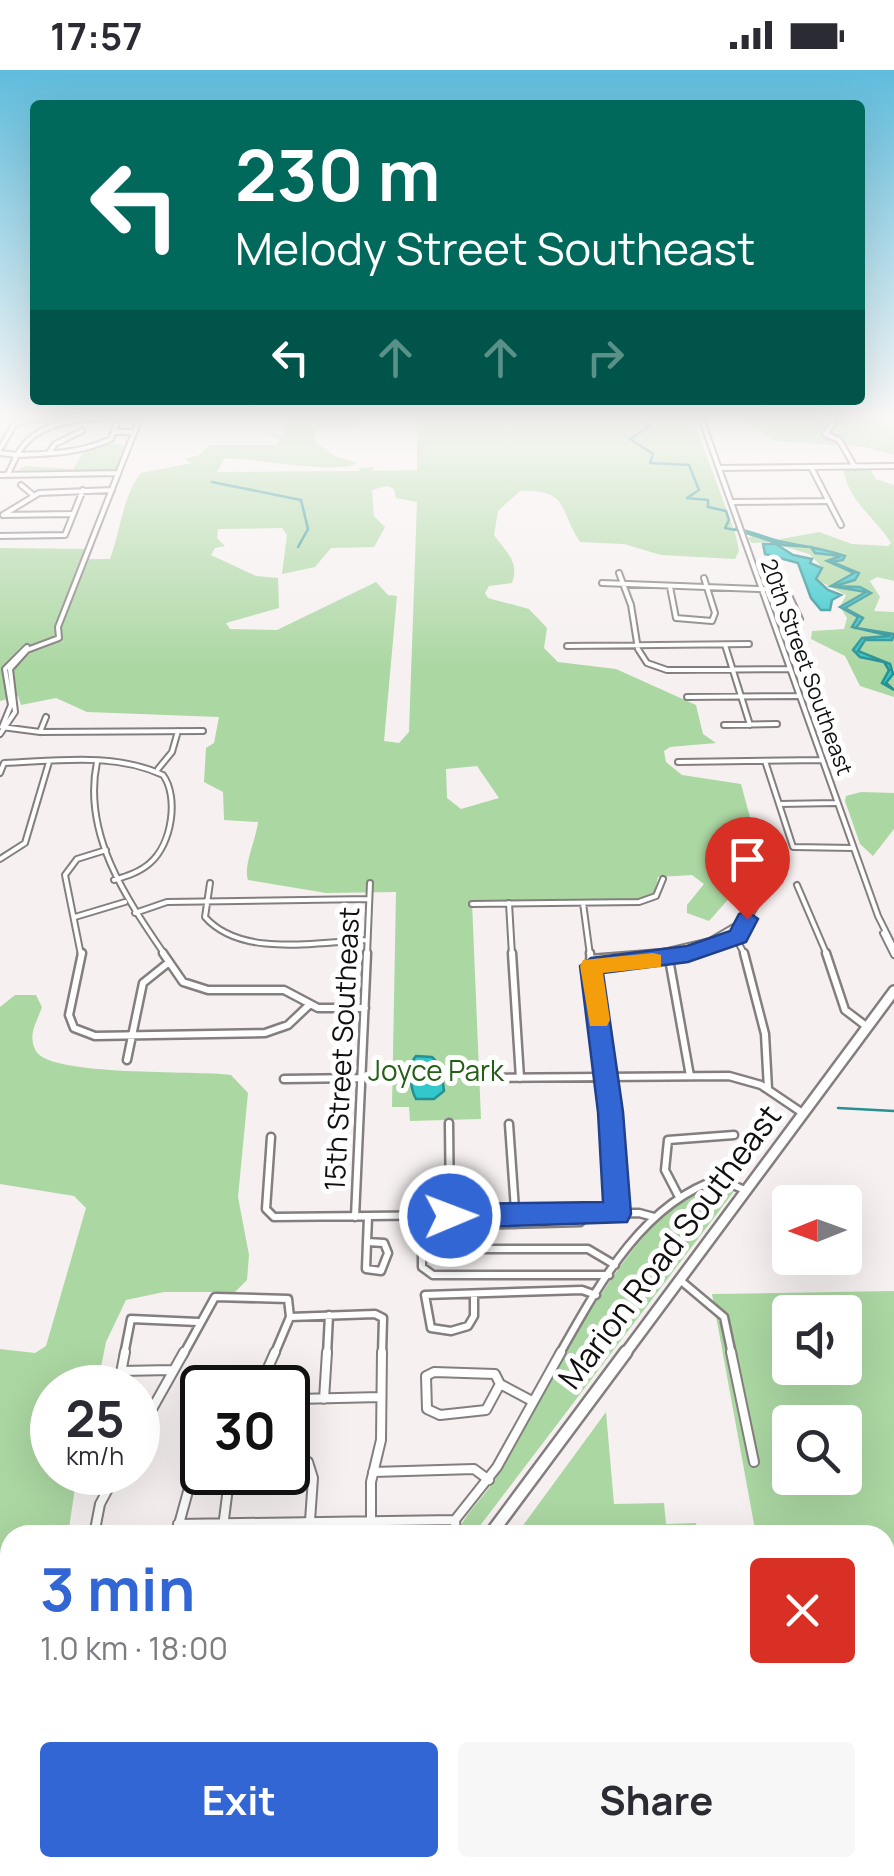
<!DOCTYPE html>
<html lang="en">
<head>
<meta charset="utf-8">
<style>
  :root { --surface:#fff; --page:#f7f7f7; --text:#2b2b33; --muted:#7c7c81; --accent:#3366d5 }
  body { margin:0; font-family:Manrope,sans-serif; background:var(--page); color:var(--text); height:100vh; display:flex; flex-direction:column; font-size:38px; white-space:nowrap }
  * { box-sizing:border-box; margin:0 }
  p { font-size:32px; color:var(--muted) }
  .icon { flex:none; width:55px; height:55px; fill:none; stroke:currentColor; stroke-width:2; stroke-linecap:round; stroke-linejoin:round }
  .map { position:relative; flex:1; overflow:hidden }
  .panel { position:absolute; left:0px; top:1455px; width:895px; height:352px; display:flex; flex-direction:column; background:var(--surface); border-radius:30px 30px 0 0; box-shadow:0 10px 40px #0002 }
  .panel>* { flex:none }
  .hud { position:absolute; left:30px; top:30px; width:835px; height:305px; border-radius:10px; box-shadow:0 10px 40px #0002; background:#00695c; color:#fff; overflow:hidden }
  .needle { width:65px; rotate:269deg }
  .fabs { position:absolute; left:772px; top:1115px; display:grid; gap:20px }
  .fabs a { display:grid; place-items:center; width:90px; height:90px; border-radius:10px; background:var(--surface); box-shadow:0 10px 40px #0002; font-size:50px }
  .speed { position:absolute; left:30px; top:1295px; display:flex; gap:20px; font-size:50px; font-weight:700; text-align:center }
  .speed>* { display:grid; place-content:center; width:130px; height:130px; border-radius:50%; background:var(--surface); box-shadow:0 10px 40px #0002; line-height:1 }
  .speed small { font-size:25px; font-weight:400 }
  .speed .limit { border:5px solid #111; border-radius:15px; background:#fff; color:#111 }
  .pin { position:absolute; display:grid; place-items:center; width:85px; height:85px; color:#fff; margin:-102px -42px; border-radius:50% 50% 50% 0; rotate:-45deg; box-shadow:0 0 10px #0007 }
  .pin .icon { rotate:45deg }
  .me { position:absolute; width:110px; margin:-55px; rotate:89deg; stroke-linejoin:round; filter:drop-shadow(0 0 8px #0008) }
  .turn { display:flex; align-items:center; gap:35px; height:210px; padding:0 40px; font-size:45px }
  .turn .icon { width:130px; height:130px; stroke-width:2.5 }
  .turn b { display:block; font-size:70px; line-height:85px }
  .lanes { display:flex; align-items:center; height:95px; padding:0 40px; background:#0003; justify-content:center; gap:50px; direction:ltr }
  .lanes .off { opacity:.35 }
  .round { display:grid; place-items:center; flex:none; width:105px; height:105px; border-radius:10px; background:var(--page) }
  .overview { display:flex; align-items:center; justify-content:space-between; height:170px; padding:0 40px }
  h1 { font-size:60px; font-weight:700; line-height:75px; color:var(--accent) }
  .primary-button { display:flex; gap:20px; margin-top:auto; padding:20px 40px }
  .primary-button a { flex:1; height:115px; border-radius:10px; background:var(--accent); color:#fff; font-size:40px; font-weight:700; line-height:115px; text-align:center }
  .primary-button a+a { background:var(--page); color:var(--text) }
  .status { display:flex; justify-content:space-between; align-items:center; height:70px; padding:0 50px; background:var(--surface); direction:ltr }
  .status svg { height:28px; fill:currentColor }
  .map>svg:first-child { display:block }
  .green { fill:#abd7a2; fill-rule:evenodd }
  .water { fill:#31c7cb; stroke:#279093; stroke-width:2.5 }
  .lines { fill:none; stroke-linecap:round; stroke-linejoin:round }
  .stream { stroke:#279093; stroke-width:2.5 }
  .minor-far2-casing { stroke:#847f7e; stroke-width:8 }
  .minor-far1-casing { stroke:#847f7e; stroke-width:11 }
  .minor-casing { stroke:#847f7e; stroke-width:12 }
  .major-far1-casing { stroke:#847f7e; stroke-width:14 }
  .major-casing { stroke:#847f7e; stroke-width:16 }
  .minor-far2 { stroke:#fff; stroke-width:4 }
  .minor-far1 { stroke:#fff; stroke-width:6 }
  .minor { stroke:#fff; stroke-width:8 }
  .major-far1 { stroke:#fff; stroke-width:9 }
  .major { stroke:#fff; stroke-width:11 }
  .route { fill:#3366d5; stroke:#21428a; stroke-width:2.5 }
  .slow { fill:#f59e0b }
  .labels { text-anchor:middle; stroke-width:10; stroke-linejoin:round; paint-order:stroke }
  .far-street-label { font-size:22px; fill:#11100f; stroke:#fff }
  .street-label { font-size:28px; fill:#11100f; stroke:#fff }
  .park-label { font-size:28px; fill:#255e16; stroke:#fff }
  .near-street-label { font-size:32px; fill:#11100f; stroke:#fff }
</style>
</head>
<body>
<div class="status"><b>17:57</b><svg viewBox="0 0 49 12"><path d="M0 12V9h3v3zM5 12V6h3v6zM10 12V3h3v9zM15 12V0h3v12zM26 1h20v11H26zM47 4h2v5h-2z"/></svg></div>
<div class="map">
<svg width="894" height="1806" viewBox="0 0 894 1806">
  <rect width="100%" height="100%" fill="#f6f1f0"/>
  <path class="green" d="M288,345H369L350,357L315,359V372L335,386L358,393C337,406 256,387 224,389L217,402L361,401L357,398L374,397L372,401L417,400V345H692L736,466L739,481L735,489L661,485L624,474L580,472C559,441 570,419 520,421L498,441L494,465C505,481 520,491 512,513L489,516L485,523L488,528L529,539L547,558L544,578L558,592L616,599L696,635L703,664L716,673L670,677L664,681L666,692L682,705L741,714L757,773L771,797L768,808L733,824L709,851L687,843V835L704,814L692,805L658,807L655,822L640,830L472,832L481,1049L410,1051L409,1037H392L396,822L326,823L248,810C243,795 256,770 258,752L224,750L223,722L204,712L206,678L214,673L219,647L87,642L56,628L21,635L18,626L0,631V478L89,479L86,489H110C121,459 123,425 141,403L192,393L184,389L199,385L209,375H276L279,369L262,361L284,366ZM387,416L394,419L396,428L417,432L409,662L399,673L384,671L397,526L388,525L376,512L277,560L230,559L226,553L279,538L278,508L256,506L211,485L215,478L225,476L217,468L218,459L282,458L287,465L282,504L315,497L331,478L374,477L385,457L374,446L372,420ZM477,696L499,728L461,739L447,728L446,699Z
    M740,345H801L829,351L846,345H894V385L864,377L773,371Z
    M109,373L125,376L116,401L18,400L26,396L73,399L83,383Z
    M844,399H870L876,409L894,415V511L877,507L870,511L880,527L874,541L894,542V627L860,616L845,586L811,569L812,561L844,559L847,548L840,537L846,525L817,510L821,496L809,484L769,472L752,473L748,468L754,465L770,471L819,462L852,474L888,476L891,473C875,447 846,429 844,399Z
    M861,722L894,723V759L873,786L860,774L845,731L846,726Z
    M15,925H36L42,937C37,952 27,965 36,981C50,1007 196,1000 231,1005L248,1023L238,1127L249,1185L247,1210L235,1222H164L126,1230L106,1272L97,1317L52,1318V1402L70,1403L75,1418L68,1465H10V1740L0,1793V1279L35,1283L46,1276L86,1138L74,1126L0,1114V937Z
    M724,1113L735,1120L473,1465H465L461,1455C471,1438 487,1423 497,1406C533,1344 645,1109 724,1113Z
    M894,1221V1806H549L543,1798H885V1465H756L712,1224ZM790,1242H845V1298H790ZM790,1352H845V1408H790Z
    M606,1342L614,1434L664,1433L666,1454L696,1453L698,1465H516Z"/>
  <path class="water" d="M734,459C752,460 766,469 783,472C807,477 822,478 845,486L843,490L832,492L859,503L855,510L835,516L860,517L871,523L845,538L863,548L856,558L894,564L892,570H865L858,581L890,594L893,604L886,613L894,620L882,613L889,600L884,592L860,587L853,580L862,568L891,566L852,557L858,547L840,537L866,522L831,516L854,503L827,491L841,486L815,483L811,477L783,475Z
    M776,474L793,485L812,489L810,493L822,498L816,509L828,520L841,525L832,530L830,540H821L811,528L798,493L765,484L763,474Z
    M416,986L432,987L441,996L444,1021L434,1029H416C410,1019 408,994 416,986Z"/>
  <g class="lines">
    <path class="stream" d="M626,345L650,356L630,369L653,384L650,393L689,395L699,420L687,428L708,430V437L726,441L729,450L725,458L735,460
      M212,412L301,430L308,459L298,477
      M838,1038L894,1041"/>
    <defs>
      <path id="minor-far2" d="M700,345L878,846L894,878
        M830,345L834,352L825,364L839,370L855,397
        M119,347L111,369C81,383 50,384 17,385C37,349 82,349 119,347Z
        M114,362H134
        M0,379L15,353L45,348
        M0,383L17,385
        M49,383L55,374L82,361
        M811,397L841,455
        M719,398L894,396
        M8,404L17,385
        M0,405L118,403
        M21,415L33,425
        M731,432L827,431
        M3,445L39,423L112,420
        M3,445L72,444
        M0,466L65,465L83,420
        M774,493L800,549
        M619,503L631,535L638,579L647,593L667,600L789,599
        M602,513L786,520
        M670,517L676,548L712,551L715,543L704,508
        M725,575L750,655
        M567,576L749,574
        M687,627L798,626
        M724,655L777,654
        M2,657L40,662L203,661
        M2,657L11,635L5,599L27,577
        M40,662L46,647
        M0,664L15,642L10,599L27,580L59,568L58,557L141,345
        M765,691L793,777L853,778
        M97,692C82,764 126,828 165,885
        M678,692L822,690
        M158,699L172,682L178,661
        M0,703L4,693C56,691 114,682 163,705C179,727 172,774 150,793C140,802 127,806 114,810
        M779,734L836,733
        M0,789L25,773L49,692
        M210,813L205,847C241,888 318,872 367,870
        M797,815L827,885
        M509,833L512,885
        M583,833L590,885
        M472,834L639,832L656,826L663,809
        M135,843L167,832L369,829
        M75,847L125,832
        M732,861L745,885
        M883,863L894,885
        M81,885L65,805L77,789L106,780
        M367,885L370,813
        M651,885L710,871L744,851
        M684,885C720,878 739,867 756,835"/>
      <path id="minor-far1" d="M82,883L69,945L74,958L95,966L265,963L288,955L308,936
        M163,883L183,912L208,920H284L318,938H365
        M512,883L520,1008
        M590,883L611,1042L617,1144
        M744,883L765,964L768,1019
        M826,883L845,940L866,956
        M590,889L666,883
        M669,889L690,1006
        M591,896L696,883
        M127,990L143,913L168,893
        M483,1008L729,1006L761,1015L804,1044
        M284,1009L361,1008
        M449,1053L450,1146
        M509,1054L516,1154
        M271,1067L266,1139L274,1147L639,1143L654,1147
        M679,1127L665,1100L668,1070L734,1065
        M424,1146L428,1154L442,1156L580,1152L588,1144
        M355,1147L367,883
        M367,1172L384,1173L388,1183L381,1201L366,1199Z
        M367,1172L368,1147
        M609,1205H433L422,1197V1184L437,1179H588L615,1195
        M680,1210L724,1247L732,1285
        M474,1224V1246L468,1256L451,1261L431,1258L425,1225L582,1220L596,1225
        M290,1247L375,1244L383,1248L382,1285
        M124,1285L131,1249L198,1252
        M183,1285L215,1227L288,1229L290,1247L274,1285
        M327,1285L329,1245
        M559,1285C597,1218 642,1133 719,1109L747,1121"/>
      <path id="minor" d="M731,1282L754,1392
        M121,1301L172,1300
        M434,1302L495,1304L500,1314L486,1340L440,1345L427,1339L426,1306Z
        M500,1314L532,1331
        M118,1318L125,1282
        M259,1318L275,1282
        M296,1329L381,1327
        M324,1329L327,1282
        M138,1364L184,1282
        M288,1388L308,1392L313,1408L309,1465
        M373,1402L474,1399L489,1410
        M178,1454L455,1450
        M94,1465L100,1434L117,1402
        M176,1465L190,1414L202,1393
        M222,1465L230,1402
        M371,1465V1412L381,1370L382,1282
        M456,1465L455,1450L497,1397L561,1282
        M395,1798V1806
        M66,1806L67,1798
        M271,1806L272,1798
        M370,1806L375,1798"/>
      <path id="major-far1" d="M624,1285L894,921"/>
      <path id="major" d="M490,1465L626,1282
        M181,1806L191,1798"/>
    </defs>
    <use href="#minor-far2" class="minor-far2-casing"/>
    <use href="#minor-far1" class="minor-far1-casing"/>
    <use href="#minor" class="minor-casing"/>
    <use href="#major-far1" class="major-far1-casing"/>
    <use href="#major" class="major-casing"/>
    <use href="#minor-far2" class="minor-far2"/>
    <use href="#minor-far1" class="minor-far1"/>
    <use href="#minor" class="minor"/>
    <use href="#major-far1" class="major-far1"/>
    <use href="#major" class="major"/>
  </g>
  <linearGradient id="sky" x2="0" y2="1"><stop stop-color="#5fbcdc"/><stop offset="0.58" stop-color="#fbf9f8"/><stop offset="1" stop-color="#fbf9f8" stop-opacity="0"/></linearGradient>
  <rect width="894" height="598" fill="url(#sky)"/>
  <path class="route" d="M747,841L758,849L746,872L688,892L603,903L623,1042L631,1144L627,1152L450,1158L441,1154L437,1146L441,1138L450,1134L603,1132L598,1042L580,896L591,888L687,876L730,861L739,844Z"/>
  <path class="slow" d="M653,883L661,885V897L603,903L610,950L607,956H590L580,896L583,890Z"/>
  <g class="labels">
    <g class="far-street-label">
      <text transform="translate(807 597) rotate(70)" y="8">20th Street Southeast</text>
    </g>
    <g class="street-label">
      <text transform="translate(342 979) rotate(-87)" y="10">15th Street Southeast</text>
    </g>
    <g class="park-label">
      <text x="436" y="1011">Joyce Park</text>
    </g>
    <g class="near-street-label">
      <text transform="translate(670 1177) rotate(-53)" y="11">Marion Road Southeast</text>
    </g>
  </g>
</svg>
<div class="fabs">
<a><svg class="needle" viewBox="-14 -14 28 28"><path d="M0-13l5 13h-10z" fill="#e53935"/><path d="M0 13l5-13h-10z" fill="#7c7c81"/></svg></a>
<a><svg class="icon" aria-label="sound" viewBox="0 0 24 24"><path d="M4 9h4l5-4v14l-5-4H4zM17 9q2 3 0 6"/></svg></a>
<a><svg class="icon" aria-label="search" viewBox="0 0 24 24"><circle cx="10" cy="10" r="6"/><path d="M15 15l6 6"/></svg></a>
</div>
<div class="speed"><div>25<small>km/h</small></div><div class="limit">30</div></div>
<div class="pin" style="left:747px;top:849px;background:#d93025"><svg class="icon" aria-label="arrive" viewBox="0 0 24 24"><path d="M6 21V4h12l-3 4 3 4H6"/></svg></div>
<svg class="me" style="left:450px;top:1146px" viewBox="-20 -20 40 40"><circle r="17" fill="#3366d5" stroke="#fff" stroke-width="3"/><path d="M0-11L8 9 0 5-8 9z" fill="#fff"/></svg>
<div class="hud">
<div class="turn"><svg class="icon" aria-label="left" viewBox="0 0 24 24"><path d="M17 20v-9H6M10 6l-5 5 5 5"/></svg><div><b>230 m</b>Melody Street Southeast</div></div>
<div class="lanes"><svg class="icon" aria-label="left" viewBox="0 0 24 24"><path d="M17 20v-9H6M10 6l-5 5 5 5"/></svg><svg class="icon off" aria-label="ahead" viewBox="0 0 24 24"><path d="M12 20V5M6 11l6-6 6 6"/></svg><svg class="icon off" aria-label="ahead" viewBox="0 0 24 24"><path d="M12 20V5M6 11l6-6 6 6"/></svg><svg class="icon off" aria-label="right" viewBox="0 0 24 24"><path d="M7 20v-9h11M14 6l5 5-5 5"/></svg></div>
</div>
<section class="panel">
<div class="overview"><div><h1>3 min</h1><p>1.0 km · 18:00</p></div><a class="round" style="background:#d93025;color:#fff"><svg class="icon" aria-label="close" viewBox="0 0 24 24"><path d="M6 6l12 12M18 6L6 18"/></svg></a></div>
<div class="primary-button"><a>Exit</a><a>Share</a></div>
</section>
</div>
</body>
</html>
